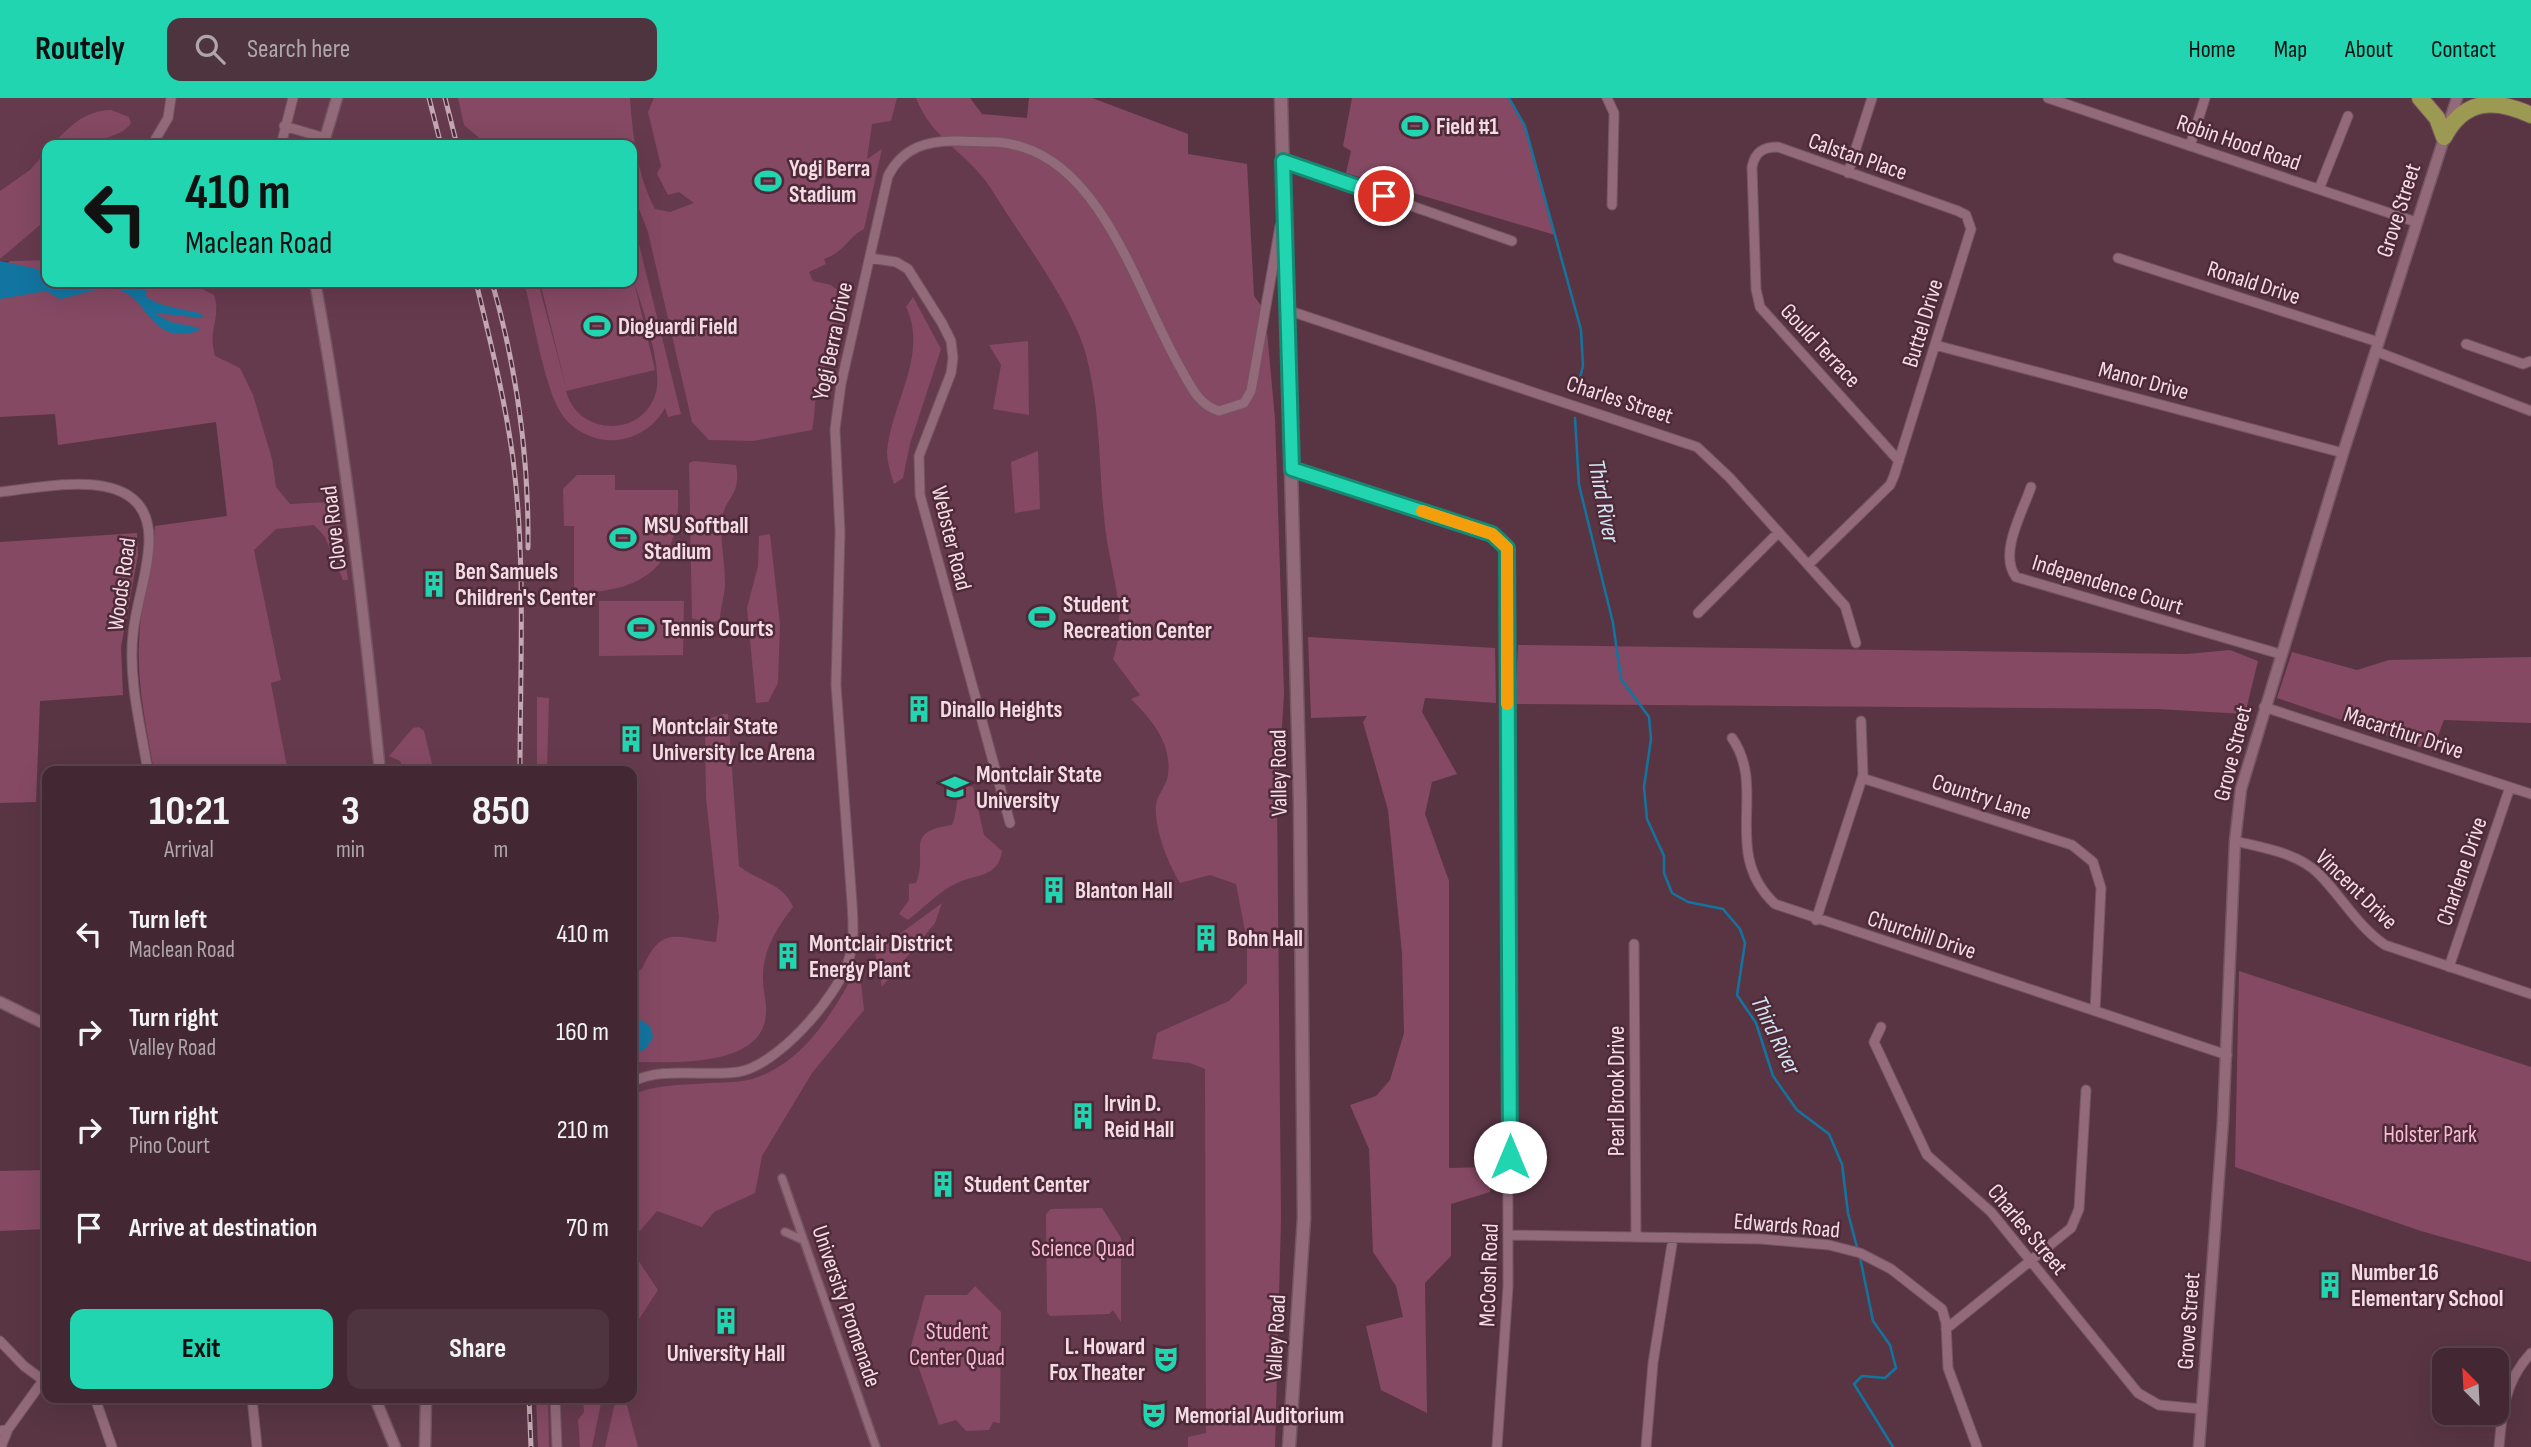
<!DOCTYPE html>
<html lang="en">
<head>
<meta charset="utf-8">
<style>
  :root { --surface:#432833; --page:#4d343f; --text:#f1f3f6; --muted:#afa6ac; --line:#5b444e; --accent:#20d5b0 }
  body { margin:0; font-family:"Sofia Sans Condensed",sans-serif; background:var(--page); color:var(--text); height:100vh; display:flex; flex-direction:column; font-size:26px; white-space:nowrap }
  * { box-sizing:border-box; margin:0 }
  p { font-size:23px; color:var(--muted) }
  .icon { flex:none; width:38px; height:38px; fill:none; stroke:currentColor; stroke-width:2; stroke-linecap:round; stroke-linejoin:round }
  .map { position:relative; flex:1; overflow:hidden }
  .side { position:absolute; left:42px; top:668px; width:595px; height:637px; display:flex; flex-direction:column; background:var(--surface); border-radius:14px; box-shadow:0 7px 28px #0002,0 0 0 2px var(--line) }
  .side>* { flex:none }
  .hud { position:absolute; left:42px; top:42px; width:595px; height:147px; border-radius:14px; box-shadow:0 7px 28px #0002,0 0 0 2px var(--line); background:#20d5b0; color:#111; overflow:hidden }
  .needle { width:46px; rotate:336deg }
  .tools { position:absolute; left:2432px; top:1250px; display:grid; gap:14px }
  .tools a { display:grid; place-items:center; width:77px; height:77px; border-radius:14px; background:var(--surface); box-shadow:0 7px 28px #0002,0 0 0 2px var(--line); font-size:35px }
  .pin { position:absolute; display:grid; place-items:center; width:60px; height:60px; color:#fff; margin:-30px; border:4px solid #fff; border-radius:50%; box-shadow:0 2px 7px #0007 }
  .me { position:absolute; width:77px; margin:-38px; rotate:0deg; stroke-linejoin:round; filter:drop-shadow(0 0 5px #0008) }
  .turn { display:flex; align-items:center; gap:24px; height:147px; padding:0 28px; font-size:32px }
  .turn .icon { width:91px; height:91px; stroke-width:2.5 }
  .turn b { display:block; font-size:49px; line-height:60px }
  .eta { display:flex; justify-content:space-evenly; align-items:center; height:119px; text-align:center }
  .eta b { font-size:42px; font-weight:700; line-height:49px }
  .primary-button { display:flex; gap:14px; margin-top:auto; padding:14px 28px }
  .primary-button a { flex:1; height:80px; border-radius:14px; background:var(--accent); color:#111; font-size:28px; font-weight:700; line-height:80px; text-align:center }
  .primary-button a+a { background:var(--page); color:var(--text) }
  ul { padding:0; list-style:none }
  li { display:flex; align-items:center; gap:21px; height:98px; padding:0 28px }
  li div { flex:1 }
  li b { display:block; font-size:26px }
  li em { font-style:normal }
  header { display:flex; align-items:center; gap:42px; box-sizing:border-box; height:98px; padding:0 35px; background:var(--accent); color:#111 }
  header strong { font-size:33px }
  nav { display:flex; gap:38px; margin-inline-start:auto; font-size:24px }
  .search { width:490px; height:63px; background:var(--page); display:flex; align-items:center; gap:18px; box-sizing:border-box; padding:0 24px; border-radius:14px; color:var(--muted); font-size:26px }
  .map>svg:first-child { display:block }
  .built { fill:#663a4d }
  .green { fill:#854963; fill-rule:evenodd }
  .water { fill:#1275a0 }
  .lines { fill:none; stroke-linecap:round; stroke-linejoin:round }
  .stream { stroke:#1275a0; stroke-width:2.5 }
  .pedestrian-casing { stroke:#745562; stroke-width:10 }
  .minor-casing { stroke:#745562; stroke-width:11 }
  .tertiary-casing { stroke:#745562; stroke-width:13 }
  .secondary-casing { stroke:#745562; stroke-width:15 }
  .trunk-casing { stroke:#745562; stroke-width:18 }
  .pedestrian { stroke:#936a7a; stroke-width:7 }
  .minor { stroke:#936a7a; stroke-width:9 }
  .tertiary { stroke:#936a7a; stroke-width:10 }
  .secondary { stroke:#936a7a; stroke-width:12 }
  .trunk { stroke:#9b9952; stroke-width:16 }
  .rail-casing { stroke:#c3a7b2; stroke-width:5 }
  .rail { stroke:#4e2a39; stroke-width:2.5; stroke-dasharray:8; stroke-linecap:butt }
  .route-casing { stroke:#158a72; stroke-width:18 }
  .route { stroke:#20d5b0; stroke-width:12 }
  .slow { stroke:#f59e0b; stroke-width:12 }
  .labels { text-anchor:middle; stroke-width:5; stroke-linejoin:round; paint-order:stroke }
  .poi-label { font-size:23px; font-weight:bold; fill:#f4dce5; stroke:#4e2a39; text-anchor:start }
  .street-label { font-size:23px; fill:#f4dce5; stroke:#4e2a39 }
  .park-label { font-size:23px; fill:#fcbbd5; stroke:#4e2a39 }
  .water-label { font-size:24px; font-style:italic; fill:#d2e6f2; stroke:#4e2a39 }
</style>
</head>
<body>
<header>
<strong>Routely</strong>
<div class="search"><svg class="icon" aria-label="search" viewBox="0 0 24 24"><circle cx="10" cy="10" r="6"/><path d="M15 15l6 6"/></svg>Search here</div>
<nav><a>Home</a><a>Map</a><a>About</a><a>Contact</a></nav>
</header>
<div class="map">
<svg width="2531" height="1349" viewBox="0 0 2531 1349">
  <rect width="100%" height="100%" fill="#593544"/>
  <path class="built" d="M0,0H944L952,16L1247,66L1254,198L1265,213L1275,321L1284,596L1277,705L1281,1120L1275,1349H543L542,1300H632V674H288L271,585L281,581L209,239L218,211L200,188L188,184H632V47H47V162L0,163Z"/>
  <path class="green" d="M458,0H630C633,39 637,76 655,111L670,114L694,105L679,94L668,97L657,76L661,68L648,14L654,0H897L891,23L872,26L867,61L882,51L864,131C846,141 846,153 824,161L826,166L809,174L813,183L831,187L845,198C849,233 824,261 817,293C814,306 815,319 812,332L753,343L709,342L692,324L648,134L632,93V47H480L478,39L464,27Z
    M916,0H970L982,16L1027,20L1029,0H1092L1188,36V56L1247,66L1254,198L1265,213L1275,321L1284,596L1277,705L1281,1120L1275,1349H1188V1339L1206,1335L1205,971L1190,965L1152,961L1157,935L1229,903L1247,885V843L1236,786L1210,777L1180,785C1168,765 1154,731 1156,707C1157,697 1167,687 1168,677C1172,645 1152,622 1131,601L1140,597L1113,561C1128,518 1112,479 1106,436C1098,375 1102,310 1084,250C1067,198 1019,137 990,89C967,54 933,43 916,0Z
    M1352,0H1509L1525,28L1555,137L1346,75L1351,53L1343,48Z
    M111,12L129,19L131,25C122,39 105,37 94,47H52C70,28 84,13 111,12Z
    M47,53V121L0,161V93L30,72Z
    M632,118L681,316L668,319L665,310C655,328 637,340 617,342C596,344 572,333 561,315C544,289 533,217 524,184H538L567,293L540,184H632ZM634,184C642,208 663,270 656,294C644,340 578,339 566,293L655,272Z
    M47,162V184H188L214,197C222,221 207,230 215,258L240,270L253,297L272,361L276,389L290,406L328,404L338,412L348,482H343L325,439L314,427L276,431L254,452L281,582L271,585L288,674H154C147,632 137,588 139,545C140,506 152,467 155,428L227,418L216,324L58,347L55,316L0,319V171L10,163Z
    M913,199L941,251L910,346L903,380L894,386C891,376 887,364 887,354C891,306 929,256 906,209Z
    M1028,243L1029,317L993,311L1001,267L989,247Z
    M1038,353L1040,411L1015,415L1011,364Z
    M694,363L736,367C742,399 724,398 722,423C720,444 725,464 725,485C725,498 720,510 720,523L703,524L692,520L689,365Z
    M577,377H615V392H678C681,467 646,494 574,495V428H564L563,391Z
    M137,435L138,457L121,549L123,597L40,603L36,704L0,705V444Z
    M770,436L780,526L778,585L768,604L756,605L747,510L758,468L759,438Z
    M599,503H684L683,557L599,558Z
    M1308,539L1495,550L1496,605L1425,600L1422,614L1457,676L1432,684L1425,716L1449,783V1070L1490,1069V1094L1451,1106V1158L1425,1185L1427,1315L1381,1292L1366,1228L1403,1219L1396,1188L1373,1154L1369,1051L1350,1007L1376,998L1390,982L1404,935L1402,855L1388,712L1363,624L1367,618L1311,620Z
    M1518,547L2187,556L2230,552L2258,563L2245,616L2157,611L1515,606Z
    M2292,554L2357,572L2389,562L2531,559V625L2444,622L2432,653L2277,600Z
    M537,599L549,600L547,674H537Z
    M723,616H728L739,768C757,783 784,785 793,809C776,831 762,854 763,882C763,893 767,904 766,915C764,971 669,964 632,964V876L642,871C661,827 675,839 716,844L719,819L706,700L705,630L711,620Z
    M419,629L424,633L434,674H406L400,663L389,658L413,630Z
    M964,687L973,689L984,737L1002,753C998,780 976,776 957,785C940,792 923,811 908,822L899,816L909,802V786L916,785C929,753 902,734 952,727C958,714 955,697 964,687Z
    M942,805L935,825L882,889L875,854Z
    M859,866L864,912L812,975L762,1058L755,1095L714,1114L702,1129L657,1113L632,1142V997C656,986 684,987 711,985C726,984 743,985 758,979C807,961 836,910 859,866Z
    M2239,873L2531,969V1164L2421,1133L2235,1069Z
    M47,1072V1131L0,1133V1073Z
    M1102,1110L1121,1140V1224L1113,1212L1109,1216L1050,1218L1047,1214L1046,1116L1051,1111Z
    M632,1153L658,1192L632,1232Z
    M975,1188L1001,1214L1000,1325L993,1324L989,1332L966,1333L956,1322L939,1327L911,1248L925,1197H967Z
    M536,1300H548L549,1349H538Z
    M583,1300H602L592,1349H580L578,1322L584,1314Z
    M616,1300H625L638,1349H605Z"/>
  <path class="water" d="M0,163L37,171L47,178V184L60,189L86,184H147L146,198C157,209 186,211 202,216L203,220L154,215L171,224L199,230L198,233C149,249 149,197 115,191C99,188 77,198 60,201L46,193L0,201Z
    M634,918L650,928L653,939C648,949 643,955 632,955Z"/>
  <g class="lines">
    <path class="stream" d="M1509,0L1525,28L1581,232L1583,268L1576,295
      M1575,320L1579,387L1613,525L1621,581L1649,619L1651,641L1644,689L1647,721L1664,758V775L1672,795L1688,804L1723,811L1740,831L1745,845L1737,897L1756,925L1773,978L1797,1012L1829,1036L1842,1066L1848,1115L1858,1153
      M1860,1159L1873,1223L1890,1247L1896,1270L1885,1280L1862,1278L1854,1286L1893,1349"/>
    <defs>
      <path id="pedestrian" d="M782,1080L876,1349
        M785,1134L803,1142"/>
      <path id="minor" d="M1607,0L1614,15L1612,107
        M2048,0L2416,124
        M284,28L325,40
        M152,47L168,20L171,0
        M281,47L293,0
        M2190,48L2205,0
        M1283,63L1512,143
        M1848,75L1872,0
        M2319,91L2348,18
        M870,160L896,164L908,171L942,225L951,243L953,260L951,275L919,358L920,397L1010,725
        M2118,160L2378,244
        M238,184H245
        M1287,212L1697,349L1729,379L1845,508L1856,545
        M2466,246L2523,266L2531,263
        M1935,247L2343,355
        M2375,253L2531,313
        M1292,371L1492,436L1507,450L1508,1189L1497,1349
        M2031,389C2023,413 1998,456 2016,479L2280,556
        M0,394C48,389 149,364 149,441C149,473 136,505 133,536C128,581 141,630 148,674
        M1808,467L1890,387L1894,378L1971,131L1966,117L1958,113L1778,49C1763,49 1755,54 1752,69L1756,191L1760,209L1899,363
        M1698,515L1778,435
        M2264,609L2531,696
        M1732,640C1768,691 1720,754 1775,806L2227,957
        M1862,680L2072,747L2093,764L2101,790L2095,913
        M2235,743C2264,750 2298,755 2319,776C2342,799 2358,829 2385,847L2531,896
        M1816,822L1863,677L1861,623
        M1634,846L1636,1139
        M2449,869L2510,689
        M1881,929L1874,944L1927,1057L1991,1114L2138,1295L2159,1307L2202,1311
        M632,984C662,968 705,979 738,974C777,968 836,900 848,864C855,844 853,825 852,805L836,587L840,434L835,331L841,286L888,78C903,49 928,42 959,43C979,44 1002,42 1022,49C1106,74 1140,201 1181,271C1191,289 1199,307 1219,313L1244,305L1251,293L1280,128
        M1509,1137L1761,1141L1829,1147L1860,1155L1891,1171L1942,1211L1946,1225L1948,1270L1977,1349
        M1946,1231L2071,1130L2079,1111L2086,992
        M0,1243L24,1268L43,1282
        M95,1300L112,1349
        M252,1300L257,1349
        M555,1300L557,1349
        M0,1333L8,1331L47,1277
        M1,1349L8,1331
        M1646,1349L1653,1265L1673,1140
        M2499,1349C2502,1313 2505,1283 2531,1255"/>
      <path id="tertiary" d="M323,47L337,0
        M315,184C345,346 363,509 380,674
        M0,904L47,927
        M375,1300L395,1349
        M425,1349L426,1300
        M2199,1349L2223,1023L2235,743L2241,691L2343,355L2457,0"/>
      <path id="secondary" d="M1281,0L1300,705L1304,1120L1289,1349"/>
      <path id="trunk" d="M2420,0L2437,20L2444,39
        M2444,39C2464,1 2494,0 2531,17"/>
    </defs>
    <use href="#pedestrian" class="pedestrian-casing"/>
    <use href="#minor" class="minor-casing"/>
    <use href="#tertiary" class="tertiary-casing"/>
    <use href="#secondary" class="secondary-casing"/>
    <use href="#trunk" class="trunk-casing"/>
    <use href="#pedestrian" class="pedestrian"/>
    <use href="#minor" class="minor"/>
    <use href="#tertiary" class="tertiary"/>
    <use href="#secondary" class="secondary"/>
    <use href="#trunk" class="trunk"/>
    <defs>
      <path id="rail" d="M429,0L441,47
        M445,0L457,47
        M476,184C490,242 505,301 513,361C526,464 520,570 520,674
        M492,184C517,271 529,359 528,450
        M529,1300L531,1349"/>
    </defs>
    <use href="#rail" class="rail-casing"/>
    <use href="#rail" class="rail"/>
  </g>
  <g class="lines">
    <defs>
      <path id="route" d="M1384,98L1283,63L1292,371L1492,436L1507,450L1510,1059"/>
    </defs>
    <use href="#route" class="route-casing"/>
    <use href="#route" class="route"/>
    <path class="slow" d="M1422,413L1492,436L1507,450V606"/>
  </g>
  <defs>
    <symbol id="stadium-bare" viewBox="-9 -9 18 18"><path d="M0-5a6.5 5 0 1 0 0 10a6.5 5 0 1 0 0-10ZM-3.5-1.8h7v3.6h-7Z" fill="#20d5b0" stroke="#4e2a39" stroke-width="2.5" paint-order="stroke"/></symbol>
    <symbol id="building-bare" viewBox="-9 -9 18 18"><path d="M-4-6H4V6H1V3H-1V6H-4ZM-2.5-4.3h1.7v1.8h-1.7ZM.8-4.3h1.7v1.8H.8ZM-2.5-1h1.7V.8h-1.7ZM.8-1h1.7V.8H.8Z" fill="#20d5b0" stroke="#4e2a39" stroke-width="2.5" paint-order="stroke"/></symbol>
    <symbol id="university-bare" viewBox="-9 -9 18 18"><path d="M0-5L7-2L0 1L-7-2ZM-4 1L0 2.5L4 1V4Q0 6-4 4Z" fill="#20d5b0" stroke="#4e2a39" stroke-width="2.5" paint-order="stroke"/></symbol>
    <symbol id="theatre-bare" viewBox="-9 -9 18 18"><path d="M-5-5.5Q0-4 5-5.5V0Q5 5 0 6Q-5 5-5 0ZM-3.3-2.5H-1v1.5H-3.3ZM1-2.5H3.3v1.5H1ZM-2.8 1Q0 5.5 2.8 1Z" fill="#20d5b0" stroke="#4e2a39" stroke-width="2.5" paint-order="stroke"/></symbol>
  </defs>
  <g fill-rule="evenodd">
    <use href="#stadium-bare" x="1396" y="9" width="38" height="38"/>
    <use href="#stadium-bare" x="749" y="64" width="38" height="38"/>
    <use href="#stadium-bare" x="578" y="209" width="38" height="38"/>
    <use href="#stadium-bare" x="604" y="421" width="38" height="38"/>
    <use href="#building-bare" x="415" y="467" width="38" height="38"/>
    <use href="#stadium-bare" x="1023" y="500" width="38" height="38"/>
    <use href="#stadium-bare" x="622" y="511" width="38" height="38"/>
    <use href="#building-bare" x="900" y="592" width="38" height="38"/>
    <use href="#building-bare" x="612" y="622" width="38" height="38"/>
    <use href="#university-bare" x="936" y="670" width="38" height="38"/>
    <use href="#building-bare" x="1035" y="773" width="38" height="38"/>
    <use href="#building-bare" x="1187" y="821" width="38" height="38"/>
    <use href="#building-bare" x="769" y="839" width="38" height="38"/>
    <use href="#building-bare" x="1064" y="999" width="38" height="38"/>
    <use href="#building-bare" x="924" y="1067" width="38" height="38"/>
    <use href="#building-bare" x="2311" y="1168" width="38" height="38"/>
    <use href="#building-bare" x="707" y="1204" width="38" height="38"/>
    <use href="#theatre-bare" x="1147" y="1242" width="38" height="38"/>
    <use href="#theatre-bare" x="1135" y="1298" width="38" height="38"/>
  </g>
  <g class="labels">
    <g class="poi-label">
      <text x="1436" y="36">Field #1</text>
      <text x="789" y="78">Yogi Berra<tspan x="789" dy="26">Stadium</tspan></text>
      <text x="618" y="236">Dioguardi Field</text>
      <text x="644" y="435">MSU Softball<tspan x="644" dy="26">Stadium</tspan></text>
      <text x="455" y="481">Ben Samuels<tspan x="455" dy="26">Children's Center</tspan></text>
      <text x="1063" y="514">Student<tspan x="1063" dy="26">Recreation Center</tspan></text>
      <text x="662" y="538">Tennis Courts</text>
      <text x="940" y="619">Dinallo Heights</text>
      <text x="652" y="636">Montclair State<tspan x="652" dy="26">University Ice Arena</tspan></text>
      <text x="976" y="684">Montclair State<tspan x="976" dy="26">University</tspan></text>
      <text x="1075" y="800">Blanton Hall</text>
      <text x="1227" y="848">Bohn Hall</text>
      <text x="809" y="853">Montclair District<tspan x="809" dy="26">Energy Plant</tspan></text>
      <text x="1104" y="1013">Irvin D.<tspan x="1104" dy="26">Reid Hall</tspan></text>
      <text x="964" y="1094">Student Center</text>
      <text x="2351" y="1182">Number 16<tspan x="2351" dy="26">Elementary School</tspan></text>
      <text x="1145" y="1256" text-anchor="end">L. Howard<tspan x="1145" dy="26">Fox Theater</tspan></text>
      <text x="726" y="1263" text-anchor="middle">University Hall</text>
      <text x="1175" y="1325">Memorial Auditorium</text>
    </g>
    <g class="street-label">
      <text transform="translate(2239 44) rotate(19)" y="8">Robin Hood Road</text>
      <text transform="translate(1858 58) rotate(19)" y="8">Calstan Place</text>
      <text transform="translate(2398 112) rotate(-72)" y="8">Grove Street</text>
      <text transform="translate(2254 184) rotate(18)" y="8">Ronald Drive</text>
      <text transform="translate(1922 225) rotate(-73)" y="8">Buttel Drive</text>
      <text transform="translate(832 243) rotate(-78)" y="8">Yogi Berra Drive</text>
      <text transform="translate(1821 247) rotate(47)" y="8">Gould Terrace</text>
      <text transform="translate(2144 282) rotate(15)" y="8">Manor Drive</text>
      <text transform="translate(1620 301) rotate(18)" y="8">Charles Street</text>
      <text transform="translate(333 430) rotate(-97)" y="8">Clove Road</text>
      <text transform="translate(952 440) rotate(76)" y="8">Webster Road</text>
      <text transform="translate(121 486) rotate(-82)" y="8">Woods Road</text>
      <text transform="translate(2108 486) rotate(17)" y="8">Independence Court</text>
      <text transform="translate(2404 634) rotate(18)" y="8">Macarthur Drive</text>
      <text transform="translate(2232 655) rotate(-76)" y="8">Grove Street</text>
      <text transform="translate(1278 675) rotate(-91)" y="8">Valley Road</text>
      <text transform="translate(1982 698) rotate(18)" y="8">Country Lane</text>
      <text transform="translate(2461 773) rotate(-71)" y="8">Charlene Drive</text>
      <text transform="translate(2357 791) rotate(44)" y="8">Vincent Drive</text>
      <text transform="translate(1922 836) rotate(18)" y="8">Churchill Drive</text>
      <text transform="translate(1616 993) rotate(-90)" y="8">Pearl Brook Drive</text>
      <text transform="translate(1787 1127) rotate(5)" y="8">Edwards Road</text>
      <text transform="translate(2028 1131) rotate(50)" y="8">Charles Street</text>
      <text transform="translate(1488 1177) rotate(-88)" y="8">McCosh Road</text>
      <text transform="translate(847 1208) rotate(71)" y="8">University Promenade</text>
      <text transform="translate(2188 1223) rotate(-86)" y="8">Grove Street</text>
      <text transform="translate(1275 1240) rotate(-87)" y="8">Valley Road</text>
    </g>
    <g class="park-label">
      <text x="2430" y="1044">Holster Park</text>
      <text x="1083" y="1158">Science Quad</text>
      <text x="957" y="1241">Student<tspan x="957" dy="26">Center Quad</tspan></text>
    </g>
    <g class="water-label">
      <text transform="translate(1604 403) rotate(79)" y="8">Third River</text>
      <text transform="translate(1776 937) rotate(64)" y="8">Third River</text>
    </g>
  </g>
</svg>
<div class="tools">
<a><svg class="needle" viewBox="-14 -14 28 28"><path d="M0-13l5 13h-10z" fill="#e53935"/><path d="M0 13l5-13h-10z" fill="#afa6ac"/></svg></a>
</div>
<div class="pin" style="left:1384px;top:98px;background:#d93025"><svg class="icon" aria-label="arrive" viewBox="0 0 24 24"><path d="M6 21V4h12l-3 4 3 4H6"/></svg></div>
<svg class="me" style="left:1510px;top:1059px" viewBox="-20 -20 40 40"><circle r="19" fill="#fff"/><path d="M0-13L10 11 0 6-10 11z" fill="#20d5b0"/></svg>
<div class="hud">
<div class="turn"><svg class="icon" aria-label="left" viewBox="0 0 24 24"><path d="M17 20v-9H6M10 6l-5 5 5 5"/></svg><div><b>410 m</b>Maclean Road</div></div>
</div>
<section class="side">
<div class="eta">
<div><b>10:21</b><p>Arrival</p></div>
<div><b>3</b><p>min</p></div>
<div><b>850</b><p>m</p></div>
</div>
<ul>
<li><svg class="icon" aria-label="left" viewBox="0 0 24 24"><path d="M17 20v-9H6M10 6l-5 5 5 5"/></svg><div><b>Turn left</b><p>Maclean Road</p></div><em>410 m</em></li>
<li><svg class="icon" aria-label="right" viewBox="0 0 24 24"><path d="M7 20v-9h11M14 6l5 5-5 5"/></svg><div><b>Turn right</b><p>Valley Road</p></div><em>160 m</em></li>
<li><svg class="icon" aria-label="right" viewBox="0 0 24 24"><path d="M7 20v-9h11M14 6l5 5-5 5"/></svg><div><b>Turn right</b><p>Pino Court</p></div><em>210 m</em></li>
<li><svg class="icon" aria-label="arrive" viewBox="0 0 24 24"><path d="M6 21V4h12l-3 4 3 4H6"/></svg><div><b>Arrive at destination</b></div><em>70 m</em></li>
</ul>
<div class="primary-button"><a>Exit</a><a>Share</a></div>
</section>
</div>
</body>
</html>
